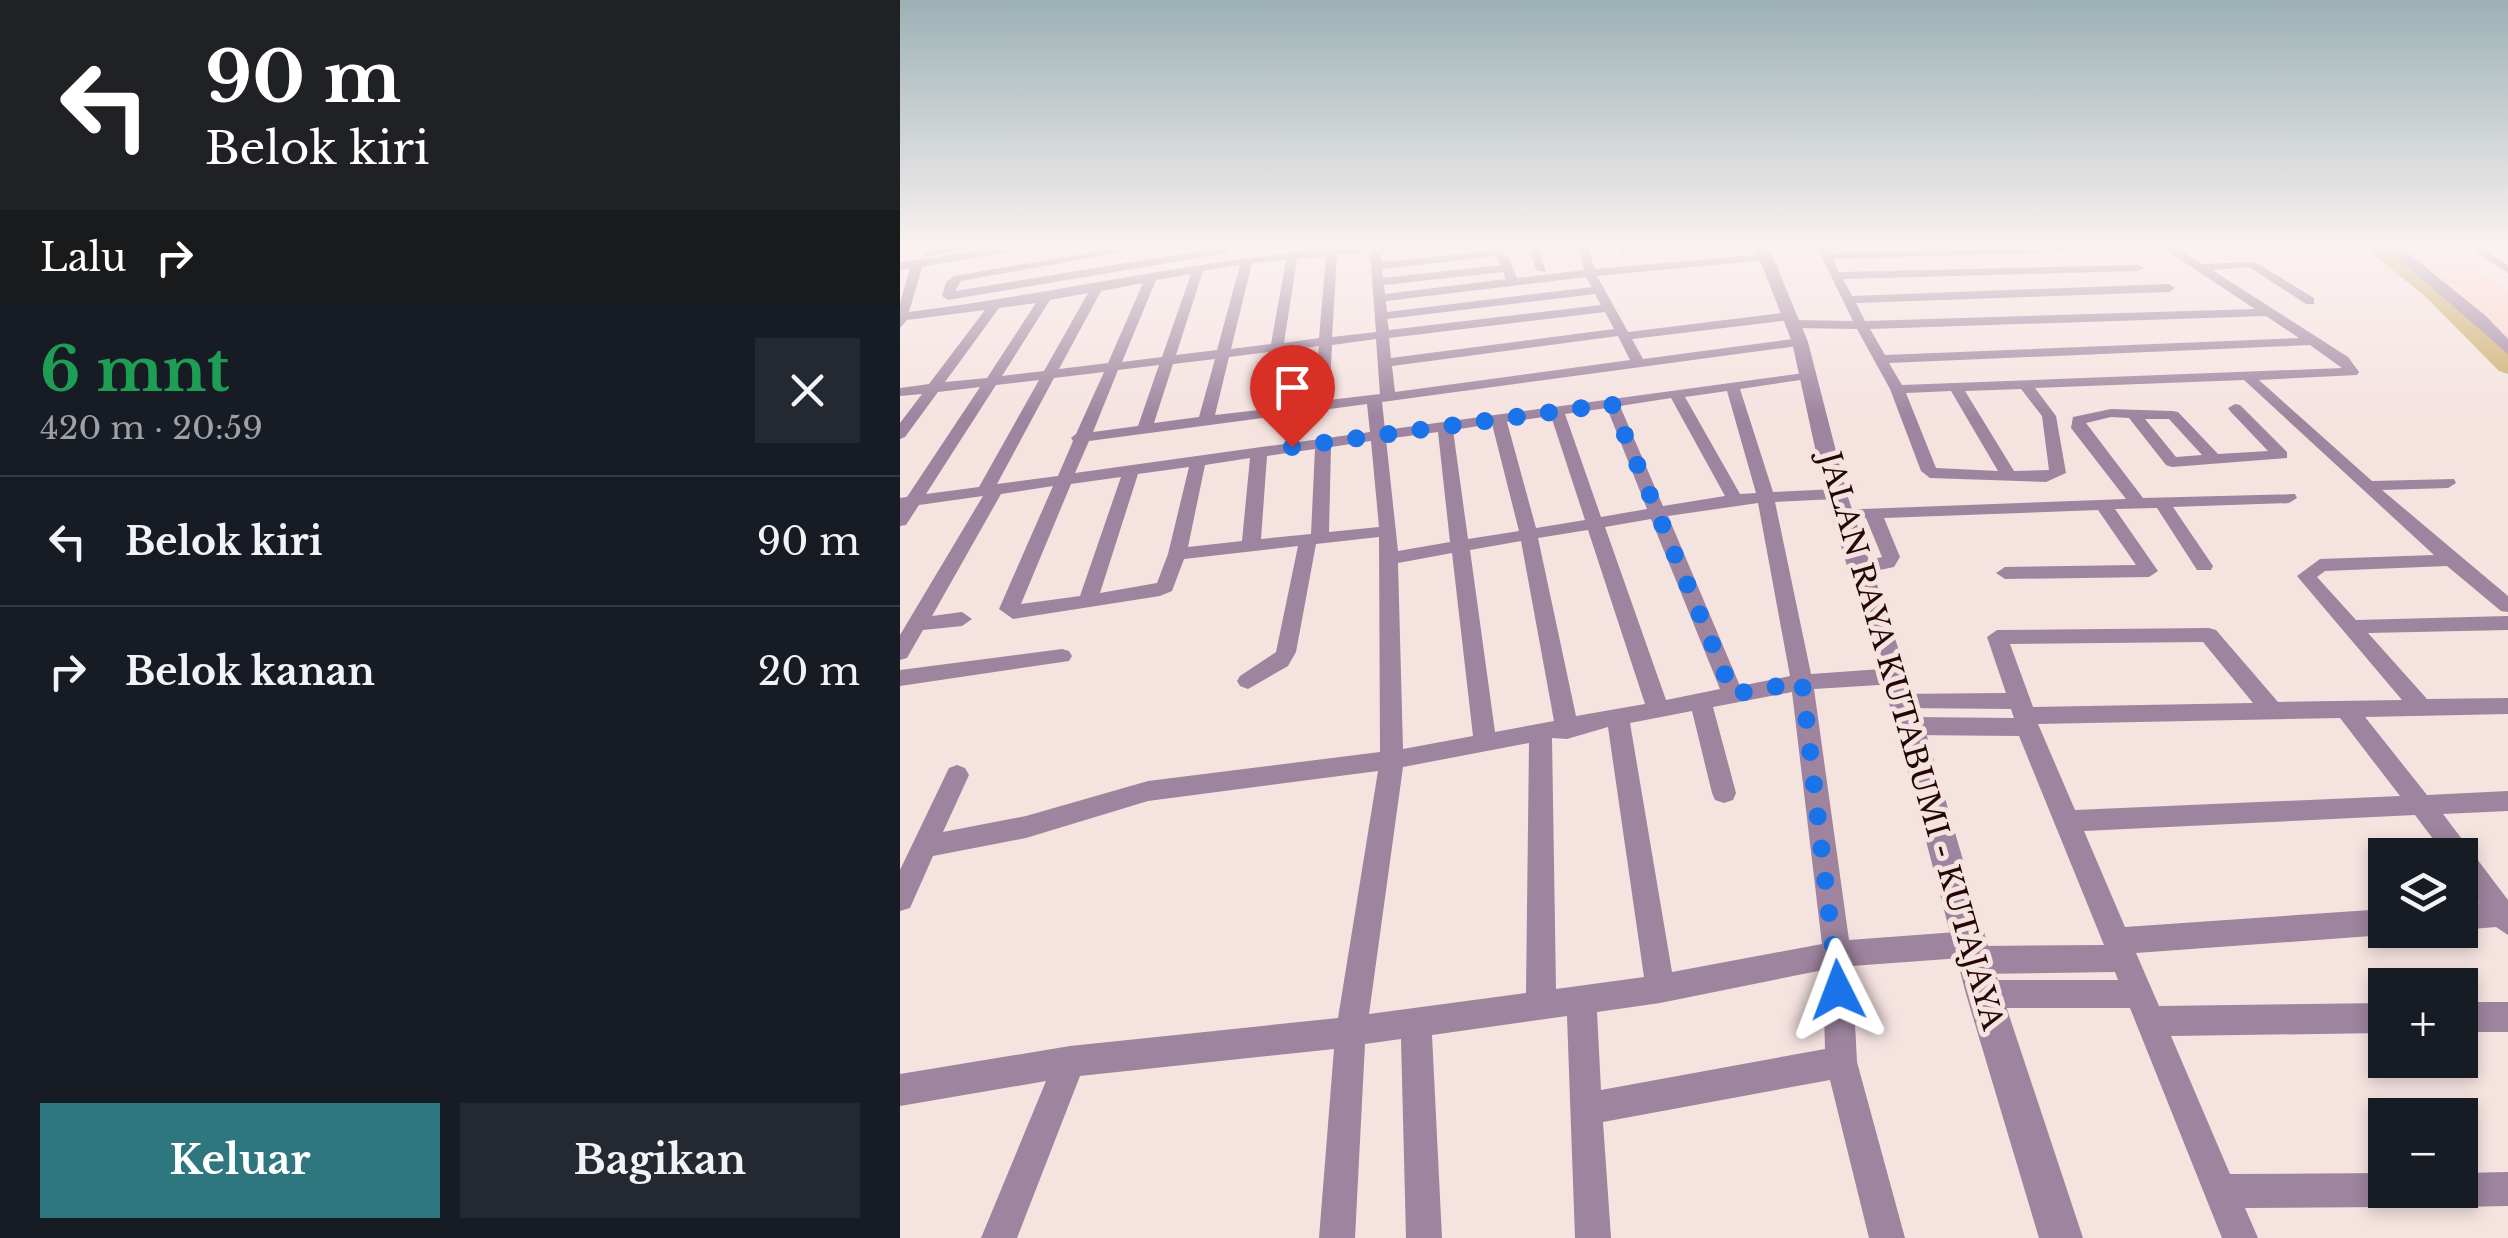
<!DOCTYPE html>
<html lang="id">
<head>
<meta charset="utf-8">
<style>
  :root { --surface:#171b24; --page:#242831; --text:#f1f3f6; --muted:#9ea1a6; --line:#363941; --accent:#2e777f }
  body { margin:0; font-family:"Libre Baskerville",serif; background:var(--page); color:var(--text); height:100vh; display:flex; flex-direction:column; font-size:38px; white-space:nowrap }
  * { box-sizing:border-box; margin:0 }
  p { font-size:32px; color:var(--muted) }
  .icon { flex:none; width:55px; height:55px; fill:none; stroke:currentColor; stroke-width:2; stroke-linecap:round; stroke-linejoin:round }
  .map { position:relative; flex:1; overflow:hidden }
  .sheet { display:flex; flex-direction:column; background:var(--surface); width:900px }
  .sheet>* { flex:none }
  .hud { background:#202124; color:#fff; overflow:hidden }
  .controls { position:absolute; left:1468px; top:838px; display:grid; gap:20px }
  .controls a { display:grid; place-items:center; width:110px; height:110px; border-radius:0px; background:var(--surface); box-shadow:0 5px 15px #0003; font-size:50px }
  .pin { position:absolute; display:grid; place-items:center; width:85px; height:85px; color:#fff; margin:-102px -42px; border-radius:50% 50% 50% 0; rotate:-45deg; box-shadow:0 0 10px #0007 }
  .pin .icon { rotate:45deg }
  .me { position:absolute; width:110px; margin:-55px; rotate:357deg; stroke-linejoin:round; filter:drop-shadow(0 0 8px #0008) }
  .turn { display:flex; align-items:center; gap:35px; height:210px; padding:0 40px; font-size:45px }
  .turn .icon { width:130px; height:130px; stroke-width:2.5 }
  .turn b { display:block; font-size:70px; line-height:85px }
  .then { display:flex; align-items:center; height:95px; padding:0 40px; background:#0003; gap:20px; font-size:38px }
  .round { display:grid; place-items:center; flex:none; width:105px; height:105px; border-radius:0px; background:var(--page) }
  .head { display:flex; align-items:center; justify-content:space-between; height:170px; padding:0 40px }
  h1 { font-size:60px; font-weight:700; line-height:75px; color:#1e9e55 }
  .button { display:flex; gap:20px; margin-top:auto; padding:20px 40px }
  .button a { flex:1; height:115px; border-radius:0px; background:var(--accent); color:#fff; font-size:40px; font-weight:700; line-height:115px; text-align:center }
  .button a+a { background:var(--page); color:var(--text) }
  ul { padding:0; list-style:none }
  li { display:flex; align-items:center; gap:30px; height:130px; padding:0 40px; border-top:2px solid var(--line) }
  li div { flex:1 }
  li b { display:block; font-size:38px }
  li em { font-style:normal }
  main { display:flex; flex:1; min-height:0 }
  .map>svg:first-child { display:block }
  .built { fill:#fed5d0 }
  .lines { fill:none; stroke-linecap:round; stroke-linejoin:round }
  .river { fill:#caac69; fill-rule:evenodd }
  .minor { fill:#9e849e; fill-rule:evenodd }
  .tertiary { fill:#9e849e; fill-rule:evenodd }
  .route { stroke:#1a73e8; stroke-width:18; stroke-dasharray:0 32.4 }
  .labels { text-anchor:middle; stroke-width:10; stroke-linejoin:round; paint-order:stroke }
  .street-label { font-size:30px; fill:#260706; stroke:#f5e3e0 }
</style>
</head>
<body>
<main>
<section class="sheet">
<div class="hud">
<div class="turn"><svg class="icon" aria-label="left" viewBox="0 0 24 24"><path d="M17 20v-9H6M10 6l-5 5 5 5"/></svg><div><b>90 m</b>Belok kiri</div></div>
<div class="then">Lalu<svg class="icon" aria-label="right" viewBox="0 0 24 24"><path d="M7 20v-9h11M14 6l5 5-5 5"/></svg></div>
</div>
<div class="head"><div><h1>6 mnt</h1><p>420 m · 20:59</p></div><a class="round"><svg class="icon" aria-label="close" viewBox="0 0 24 24"><path d="M6 6l12 12M18 6L6 18"/></svg></a></div>
<ul>
<li><svg class="icon" aria-label="left" viewBox="0 0 24 24"><path d="M17 20v-9H6M10 6l-5 5 5 5"/></svg><div><b>Belok kiri</b></div><em>90 m</em></li>
<li><svg class="icon" aria-label="right" viewBox="0 0 24 24"><path d="M7 20v-9h11M14 6l5 5-5 5"/></svg><div><b>Belok kanan</b></div><em>20 m</em></li>
</ul>
<div class="button"><a>Keluar</a><a>Bagikan</a></div>
</section>
<div class="map">
<svg width="1608" height="1238" viewBox="0 0 1608 1238">
  <rect width="100%" height="100%" fill="#f5e3e0"/>
  <path class="built" d="M1496,245H1543L1608,291V339Z"/>
  <g class="lines">
    <path class="river" d="M1461,245H1484L1541,286L1608,352V374L1599,371L1525,296Z"/>
    <path class="minor" d="M59,245H84L26,257L21,254Z
      M236,245H261L61,281L55,291L336,245L327,253L48,300L42,296L46,282L54,276Z
      M471,245H529L481,254L482,262L598,250L608,256L617,278L684,270L677,245H687L695,269L865,254L871,257L865,260L697,276L728,332L890,312L896,316L890,320L732,339L743,359L900,338L907,342L905,345L482,402L485,430L912,372L914,375L907,379L840,389L873,492L936,489L944,494L936,499L875,502L911,674L995,668L1003,671L1006,676L1003,681L995,684L914,689L949,940L1070,931L1080,935L1083,946L1204,945L1119,736L1010,735L1002,732L999,726L1002,720L1010,717L1114,718L1111,709L1002,708L994,706L991,700L994,694L1106,693L1087,637L1097,630L1309,628L1316,630L1378,702L1502,700L1397,576L1420,559L1534,555L1344,380L1135,388L1156,416L1166,473L1146,482L1030,478L1021,471L990,389L957,329L893,328L887,324L893,320L953,321L916,245H926L930,253L1286,245L1278,248L1302,264L1355,262L1414,298V304H1406L1349,267L1312,270L1448,357L1459,372L1457,375L1359,380L1472,481L1554,479L1556,483L1548,488L1482,490L1608,596V612L1601,611L1547,566L1425,571L1417,577L1456,620L1608,616V630L1468,633L1527,699L1608,698V714L1465,717L1527,795L1608,791V811L1543,814L1608,900V935L1596,927L1560,930V904L1579,903L1560,876V855H1545L1515,815L1184,831L1225,927L1485,909V930H1495L1485,935L1236,953L1259,1006L1485,1003V1033L1271,1036L1330,1174L1485,1173V1190H1502L1497,1202L1485,1207L1345,1208L1358,1238H1322L1230,1008H1084L1074,1004L1069,994L1074,984L1084,980H1218L1215,972L1074,974L1064,970L1061,958L952,966L957,1062L1005,1238H969L930,1080L703,1122L711,1238H675L667,1016L532,1035L542,1238H506L501,1039L465,1044L455,1238H419L434,1049L180,1076L117,1238H81L146,1081L0,1106V1074L170,1046L438,1018L478,771L248,801L126,838L33,856L10,908L0,911V870L49,768L57,765L65,768L69,775L43,832L126,816L248,781L480,752L479,537L416,544L396,652L388,666L348,689L340,686L337,681L340,676L376,652L398,546L284,559L272,591L260,596L113,619L99,609L153,486L101,494L32,616L62,612L72,619L62,626L23,630L7,658L0,660V635L83,496L19,505L6,525L0,526V498L7,497L80,387L38,392L5,437L0,439V423L22,394L0,396V388L29,384L85,310L7,320L0,328V303L11,264L17,261L23,264L9,312C150,294 286,262 427,249L432,246L437,248ZM1264,249L1355,309L965,321L956,303L1269,292L1275,288L1269,284L952,296L943,279L1238,271L1244,268L1238,265L939,272L933,259ZM470,252L476,332L432,337L437,255ZM426,256L419,338L384,343L397,259ZM596,256L601,265L483,278L482,269ZM386,260L371,344L331,349L352,263ZM340,265L317,350L276,355L303,271ZM603,272L606,279L485,294L484,285ZM291,274L262,357L222,362L256,280ZM686,277L692,287L487,312L486,301ZM243,283L208,363L159,369L201,291ZM188,293L144,371L102,376L150,300ZM695,294L701,305L489,330L487,319ZM136,303L87,378L45,382L99,308ZM705,312L714,329L491,358L489,338ZM1366,316L1399,338L985,355L970,329ZM718,336L730,360L495,392L492,366ZM476,339L480,394L429,400L432,345ZM1410,345L1442,368L1002,385L989,363ZM419,346L414,402L374,408L383,351ZM369,352L359,410L315,415L329,357ZM315,359L299,417L254,423L273,364ZM259,365L238,426L193,432L218,370ZM204,372L176,434L171,438L173,441L158,476L97,484L154,378ZM139,380L79,487L26,494L96,385ZM1121,389L1142,416L1149,470L1114,471L1065,391ZM827,391L856,493L840,494L785,397ZM1051,391L1098,471L1036,468L1006,393ZM771,398L825,496L763,506L720,406ZM467,404L470,432L175,473L189,441ZM707,408L747,509L701,517L665,414ZM651,416L685,520L636,528L607,422ZM592,424L619,531L568,539L553,430ZM538,432L550,542L498,551L486,439ZM471,441L479,527L429,532L431,447ZM415,449L411,534L361,539L367,456ZM350,458L342,541L288,547L305,465ZM289,467L268,554L257,583L200,593L238,474ZM221,477L180,596L121,604L171,484ZM858,503L890,676L840,686L768,516ZM751,519L820,689L766,700L705,527ZM688,530L745,704L676,716L638,538ZM621,541L654,721L595,732L570,550ZM552,553L573,736L503,749L498,563ZM1303,642L1353,703L1133,707L1110,644ZM892,692L922,944L772,972L730,723L792,711L812,793L815,800L824,803L833,800L836,793L813,707ZM1440,718L1500,796L1175,810L1138,724ZM708,727L744,977L656,989L652,738L667,739ZM629,743L626,993L469,1014L503,767ZM923,970L925,1049L701,1090L697,1012L760,1003Z
      M628,245H638L646,272L636,270Z
      M720,245H814L809,248L728,250L722,255L717,252Z
      M1565,245H1577L1608,265V273Z
      M1586,245H1608V250Z
      M1335,404L1340,405L1387,452V458L1272,467L1266,465L1229,418L1211,417L1186,423L1243,498L1395,494L1397,498L1389,503L1273,507L1313,566L1311,570H1297L1257,508L1215,509L1258,571L1249,577L1105,579L1096,573L1105,567L1236,565L1198,510L984,518L1000,557L994,567L961,574L952,568L954,564L982,557L966,518H936L933,514L936,510L1226,499L1171,428L1173,417L1211,409L1273,411L1278,412L1318,454L1368,451L1330,411L1328,408ZM1245,419H1269L1302,455L1276,457Z
      M162,649L169,651L172,656L169,661L0,686V670Z
      M1560,1002H1608V1032H1560Z
      M1608,1172V1206L1560,1207L1548,1202L1543,1190H1560V1173Z"/>
    <path class="tertiary" d="M117,245H153L0,270V262Z
      M854,245H868L908,342L947,494L1024,726L1102,994L1183,1238H1139L1066,994L996,726L925,494L892,342Z
      M1483,245H1498L1586,316L1608,339V354Z"/>
  </g>
  <linearGradient id="sky" x2="0" y2="1"><stop stop-color="#9cb1b5"/><stop offset="0.59" stop-color="#faf2f1"/><stop offset="1" stop-color="#faf2f1" stop-opacity="0"/></linearGradient>
  <rect width="1608" height="418" fill="url(#sky)"/>
  <g class="lines">
    <path class="route" d="M392,447L712,404L833,694L902,682L938,990"/>
  </g>
  <g class="labels">
    <g class="street-label">
      <text transform="translate(1011 741) rotate(74)" y="10">JALAN RAYA KUTABUMI - KUTAJAYA</text>
    </g>
  </g>
</svg>
<div class="controls">
<a><svg class="icon" aria-label="layers" viewBox="0 0 24 24"><path d="M12 4l9 5-9 5-9-5zM3 14l9 5 9-5"/></svg></a>
<a>+</a>
<a>−</a>
</div>
<div class="pin" style="left:392px;top:447px;background:#d93025"><svg class="icon" aria-label="arrive" viewBox="0 0 24 24"><path d="M6 21V4h12l-3 4 3 4H6"/></svg></div>
<svg class="me" style="left:938px;top:990px" viewBox="-20 -20 40 40"><path d="M0-17L14 15 0 8-14 15z" fill="#1a73e8" stroke="#fff" stroke-width="4"/></svg>
</div>
</main>
</body>
</html>
